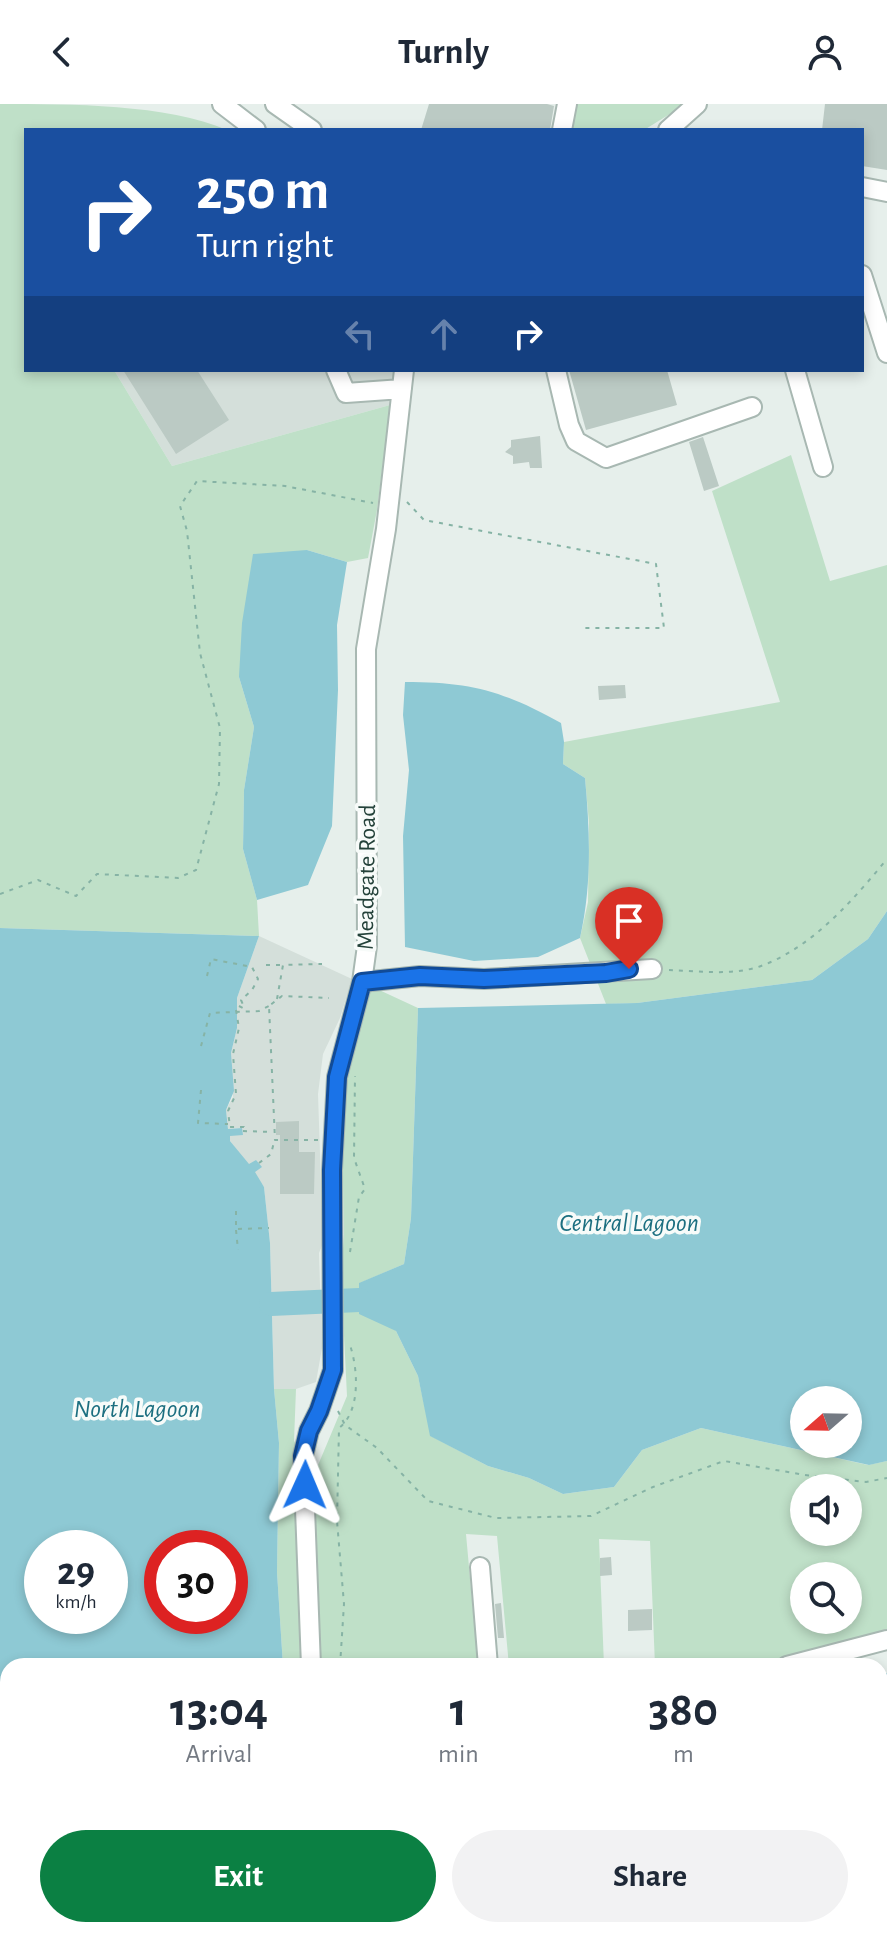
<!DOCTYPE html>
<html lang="en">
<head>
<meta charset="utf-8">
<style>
  :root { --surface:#fff; --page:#f2f2f3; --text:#1f2937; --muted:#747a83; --accent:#0b8043 }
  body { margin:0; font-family:"Alegreya Sans",sans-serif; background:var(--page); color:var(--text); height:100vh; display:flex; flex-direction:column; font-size:30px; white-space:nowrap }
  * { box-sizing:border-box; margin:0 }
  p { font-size:26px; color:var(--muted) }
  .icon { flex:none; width:44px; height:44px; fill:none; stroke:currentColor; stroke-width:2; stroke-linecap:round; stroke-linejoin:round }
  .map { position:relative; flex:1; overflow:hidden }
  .details { position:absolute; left:0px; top:1554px; width:888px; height:280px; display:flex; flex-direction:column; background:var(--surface); border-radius:24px 24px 0 0; box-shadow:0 4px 12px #0003 }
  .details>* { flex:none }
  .guide { position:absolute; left:24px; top:24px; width:840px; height:244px; border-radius:0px; box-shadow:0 4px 12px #0003; background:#1a4fa0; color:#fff; overflow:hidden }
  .needle { width:52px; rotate:250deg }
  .fabs { position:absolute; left:790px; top:1282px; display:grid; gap:16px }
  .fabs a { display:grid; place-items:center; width:72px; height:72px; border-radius:50%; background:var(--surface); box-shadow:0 4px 12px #0003; font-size:40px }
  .speed { position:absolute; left:24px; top:1426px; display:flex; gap:16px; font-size:40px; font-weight:700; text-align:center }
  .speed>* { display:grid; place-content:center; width:104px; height:104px; border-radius:50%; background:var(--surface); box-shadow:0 4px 12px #0003; line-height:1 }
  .speed small { font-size:20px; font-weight:400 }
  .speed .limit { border:12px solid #d22; background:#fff; color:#111 }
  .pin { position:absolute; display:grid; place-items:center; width:68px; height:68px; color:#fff; margin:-82px -34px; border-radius:50% 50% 50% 0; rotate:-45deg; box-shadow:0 0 8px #0007 }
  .pin .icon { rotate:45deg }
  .me { position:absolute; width:88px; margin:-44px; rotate:1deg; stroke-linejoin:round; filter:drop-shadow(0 0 6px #0008) }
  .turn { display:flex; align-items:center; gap:28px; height:168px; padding:0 40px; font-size:36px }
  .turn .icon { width:104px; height:104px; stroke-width:2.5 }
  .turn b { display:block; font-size:56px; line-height:68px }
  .lanes { display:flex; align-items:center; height:76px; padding:0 40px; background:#0003; justify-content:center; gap:40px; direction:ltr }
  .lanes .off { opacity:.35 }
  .eta { display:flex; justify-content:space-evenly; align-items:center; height:136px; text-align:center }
  .eta b { font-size:48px; font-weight:700; line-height:56px }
  .cta { display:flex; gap:16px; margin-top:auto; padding:16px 40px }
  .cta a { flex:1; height:92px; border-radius:48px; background:var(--accent); color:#fff; font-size:32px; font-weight:700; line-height:92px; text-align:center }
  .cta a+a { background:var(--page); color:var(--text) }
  header { display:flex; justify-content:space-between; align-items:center; height:104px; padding:0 40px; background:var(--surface); font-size:36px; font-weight:700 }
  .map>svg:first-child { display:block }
  .built { fill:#d4dfda }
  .green { fill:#bfe0c8; fill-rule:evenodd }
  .water { fill:#8ec9d4; fill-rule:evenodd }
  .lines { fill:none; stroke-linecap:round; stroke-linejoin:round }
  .canal { stroke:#8ec9d4; stroke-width:14 }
  .river { stroke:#8ec9d4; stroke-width:24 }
  .building { fill:#bbcac4 }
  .minor-casing { stroke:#a8b8b2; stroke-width:22 }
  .path { stroke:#86b3a5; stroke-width:2; stroke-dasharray:4 6; stroke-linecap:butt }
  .minor { stroke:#fff; stroke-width:18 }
  .route-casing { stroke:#114b97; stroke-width:20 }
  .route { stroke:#1a73e8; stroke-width:14 }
  .labels { text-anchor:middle; stroke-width:7; stroke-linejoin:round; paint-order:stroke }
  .street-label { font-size:24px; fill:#24423a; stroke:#f7fbf9 }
  .water-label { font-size:26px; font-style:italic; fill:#1c6f80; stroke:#f7fbf9 }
</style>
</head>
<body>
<header><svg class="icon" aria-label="back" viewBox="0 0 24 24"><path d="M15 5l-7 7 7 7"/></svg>Turnly<svg class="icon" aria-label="person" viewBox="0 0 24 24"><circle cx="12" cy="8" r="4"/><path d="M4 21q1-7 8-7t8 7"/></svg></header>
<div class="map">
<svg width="887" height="1834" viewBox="0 0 887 1834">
  <rect width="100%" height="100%" fill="#e6efeb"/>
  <path class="built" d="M114,266H394L390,301L172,362Z
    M259,832L352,875L340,914L323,950L318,990L323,1139L319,1149L322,1244L316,1278L296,1285H274L270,1139L264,1083L230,1037V1032L242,1024L228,1025L226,1006L233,993L231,949L237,924V894Z"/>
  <path class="green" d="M0,0C69,0 168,0 227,26H26V266H114L172,362L390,301L377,406L368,454L347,458L307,446L239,573L254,623L244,686L243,745L257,796L259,832L0,824Z
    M573,0H686L644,26H571Z
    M791,351L830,477L887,461V807L868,835L812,876L637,899L606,900L580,834L588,798L589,719L585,674L563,660L564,638L780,598L712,387Z
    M362,878L418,904L411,1114L404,1160L360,1179L396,1227L418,1272L431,1332L488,1362L529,1374L563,1390L614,1383L642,1346L701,1324L868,1361L887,1357V1530L830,1548L765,1562H655L650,1437L599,1435L604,1562H509L497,1432L466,1430L478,1562H283L277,1468L279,1339L274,1285H296L294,1337L316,1366L347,1292L341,1171L344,1131L342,1022L353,924ZM804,1384H848V1428H804ZM804,1472H848V1516H804Z
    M887,1597V1648L880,1650V1598Z
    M887,1671V1714L880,1718V1674Z
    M8,1691V1792L0,1794V1693Z
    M26,1826H263L258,1834H0Z
    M296,1826H692L689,1834H289Z"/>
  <path class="water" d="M307,446L347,458L337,521L338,586L332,722L308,781L257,796L243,745L244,686L254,623L239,573L242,519L253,450Z
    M405,578C471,578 503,587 561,619L564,638L563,660L585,674C590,728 592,781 580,834L538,853L474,857L405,843L403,732L409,666L403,611Z
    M887,807V1357L869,1361L701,1324L642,1346L614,1383L563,1390L529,1374L488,1362L430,1332L418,1272L396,1227L359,1210V1179L404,1160L411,1114L418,904L637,899L812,876L868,835ZM848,1296V1340H804V1296Z
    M0,824L259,832L237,894V924L231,949L234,987L226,1006L228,1025L242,1024L243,1031L230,1032V1037L249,1060L256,1056L262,1063L255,1068L264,1083L270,1139L274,1285L279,1339L277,1468L283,1562H8V1691L0,1693ZM110,1444V1512H42V1444ZM230,1444V1512H162V1444Z
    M887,1714V1834H689L692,1826H880V1718Z
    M263,1826H296L289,1834H258Z"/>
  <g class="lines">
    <path class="canal" d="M880,1578L887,1576
      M0,1826L8,1824"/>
    <path class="river" d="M271,1200L359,1196"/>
  </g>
  <path class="building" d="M429,0H547L554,2L550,26H421Z
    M825,0H887V66L862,62V26H822Z
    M123,266H197L229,316L176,350Z
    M569,266H667L677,301L586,326Z
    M540,332L542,364H530L529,358L513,360V352L505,348L511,343V336Z
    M703,333L719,382L704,387L689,338Z
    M625,581L626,594L599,596L598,582Z
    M299,1017V1048H315L314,1090H280V1031H276V1018Z
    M611,1453L612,1471L600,1472V1454Z
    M501,1499L504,1534H498L495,1500Z
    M652,1505V1526L628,1527V1506Z"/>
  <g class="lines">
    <defs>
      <path id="minor" d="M222,0L256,26
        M275,0L312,26
        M562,26L567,0
        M668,26L697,0
        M862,83L887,88
        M862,171L887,249
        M336,266L346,289L402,285
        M556,266L569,321L576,337L606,354L752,303
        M795,266L823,363
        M362,878L420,872L484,875L652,865
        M480,1463L488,1562
        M311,1562L303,1352L309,1327L319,1307L333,1266L332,1066L337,973L362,878L367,842L366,545L386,425L404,266
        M787,1562L887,1536
        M0,1778L8,1776"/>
    </defs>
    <use href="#minor" class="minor-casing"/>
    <path class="path" d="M407,398L424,416L656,460L664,524H583
      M0,790L38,776L76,792L97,770L178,774L196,766L219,680L220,624L200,549L187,427L180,402L197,377L285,382L373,399
      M266,861H282
      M669,866C699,867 733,872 761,862C813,843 853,796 887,755
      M207,872L211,855L252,863L258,875L252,886L241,896L244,903
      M277,895L283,861L322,860
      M239,902L247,906
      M236,906L239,924L233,950L236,990L228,1007L230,1023H244L245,1027
      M201,942L210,909L259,907L269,902
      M201,986L198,1019L228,1020
      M243,1027L273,1028
      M318,1036H275L269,902L282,892L329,894
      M259,1059L271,1050L274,1038
      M236,1107V1125L269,1124
      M236,1126L238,1146
      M350,1148L359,1093L365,1085L354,1054L355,972
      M338,1307L345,1321L377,1344L428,1397L496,1414L591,1412L653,1383L724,1357L805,1371L866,1378L887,1374
      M340,1562L344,1500L337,1417L339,1324C361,1307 358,1265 350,1241"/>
    <use href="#minor" class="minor"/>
  </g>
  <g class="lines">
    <defs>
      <path id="route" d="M305,1381L303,1352L309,1327L319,1307L333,1266L332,1066L337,973L362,878L420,872L484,875L606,869L629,865"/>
    </defs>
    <use href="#route" class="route-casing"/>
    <use href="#route" class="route"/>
  </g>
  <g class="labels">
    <g class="street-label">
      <text transform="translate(366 773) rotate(-89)" y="8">Meadgate Road</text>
    </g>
    <g class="water-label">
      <text x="629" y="1127">Central Lagoon</text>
      <text x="137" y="1313">North Lagoon</text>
    </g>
  </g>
</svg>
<div class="fabs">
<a><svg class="needle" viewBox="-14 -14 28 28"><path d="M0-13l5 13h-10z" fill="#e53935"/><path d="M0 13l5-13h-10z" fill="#747a83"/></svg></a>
<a><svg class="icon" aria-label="sound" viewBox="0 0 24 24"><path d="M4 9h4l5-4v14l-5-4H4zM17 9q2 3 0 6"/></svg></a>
<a><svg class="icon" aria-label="search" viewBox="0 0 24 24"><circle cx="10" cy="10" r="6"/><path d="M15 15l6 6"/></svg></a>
</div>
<div class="speed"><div>29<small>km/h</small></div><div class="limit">30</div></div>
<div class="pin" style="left:629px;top:865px;background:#d93025"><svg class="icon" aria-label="arrive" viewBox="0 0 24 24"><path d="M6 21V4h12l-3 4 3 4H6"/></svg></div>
<svg class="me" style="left:305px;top:1381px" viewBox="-20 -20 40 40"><path d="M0-17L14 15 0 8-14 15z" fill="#1a73e8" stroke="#fff" stroke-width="4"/></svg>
<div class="guide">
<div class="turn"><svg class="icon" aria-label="right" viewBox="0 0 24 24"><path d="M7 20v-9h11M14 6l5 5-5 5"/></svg><div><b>250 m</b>Turn right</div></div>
<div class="lanes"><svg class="icon off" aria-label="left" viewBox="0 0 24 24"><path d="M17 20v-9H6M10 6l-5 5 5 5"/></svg><svg class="icon off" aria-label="ahead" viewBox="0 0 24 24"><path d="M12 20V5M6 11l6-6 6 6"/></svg><svg class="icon" aria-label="right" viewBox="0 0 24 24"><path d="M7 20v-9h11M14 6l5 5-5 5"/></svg></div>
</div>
<section class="details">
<div class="eta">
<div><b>13:04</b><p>Arrival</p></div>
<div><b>1</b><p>min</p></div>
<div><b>380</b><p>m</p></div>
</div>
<div class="cta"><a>Exit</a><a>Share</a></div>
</section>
</div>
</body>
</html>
